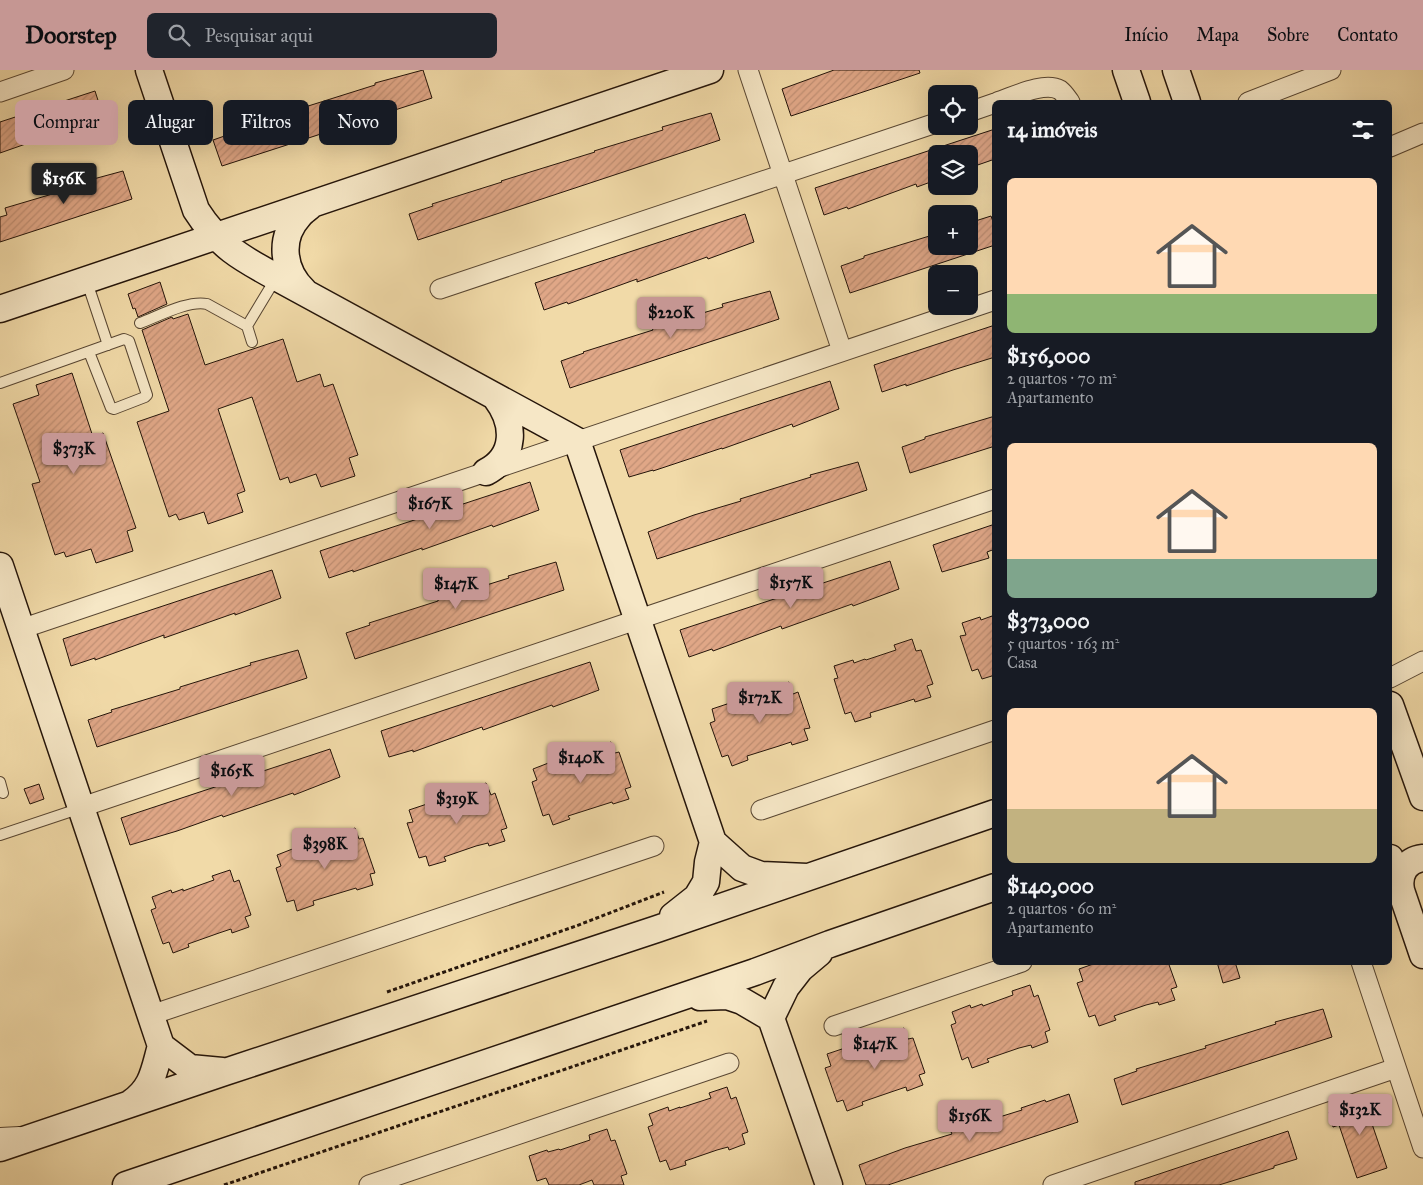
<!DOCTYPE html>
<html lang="pt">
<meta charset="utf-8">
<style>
:root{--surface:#171b24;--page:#20242c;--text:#f1f3f6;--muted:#9ea1a6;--accent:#c59692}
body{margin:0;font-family:"IM FELL Great Primer",serif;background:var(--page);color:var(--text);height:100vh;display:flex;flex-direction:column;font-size:19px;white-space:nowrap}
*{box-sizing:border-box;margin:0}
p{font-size:16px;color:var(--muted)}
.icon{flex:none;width:28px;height:28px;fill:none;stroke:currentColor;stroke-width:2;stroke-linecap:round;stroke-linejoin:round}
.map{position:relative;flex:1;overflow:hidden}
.drawer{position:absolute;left:992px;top:30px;width:400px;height:865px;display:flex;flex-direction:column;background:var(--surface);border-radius:8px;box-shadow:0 5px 20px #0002}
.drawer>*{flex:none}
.banner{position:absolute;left:15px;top:30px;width:475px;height:45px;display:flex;gap:10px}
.buttons{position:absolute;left:928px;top:15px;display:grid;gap:10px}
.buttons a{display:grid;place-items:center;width:50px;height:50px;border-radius:8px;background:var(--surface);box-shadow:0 5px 20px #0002;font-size:25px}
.price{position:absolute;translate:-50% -42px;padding:0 11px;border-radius:5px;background:var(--accent);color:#111;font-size:16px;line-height:32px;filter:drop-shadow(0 1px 2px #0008)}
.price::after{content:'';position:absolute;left:50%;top:30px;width:15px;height:11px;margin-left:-8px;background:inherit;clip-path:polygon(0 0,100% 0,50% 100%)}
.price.current{background:#222;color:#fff}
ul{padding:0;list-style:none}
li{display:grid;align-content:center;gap:10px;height:265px;padding:0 15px}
li span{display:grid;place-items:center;height:155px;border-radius:8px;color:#555}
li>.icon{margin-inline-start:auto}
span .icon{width:90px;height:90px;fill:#fffc;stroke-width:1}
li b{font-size:21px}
h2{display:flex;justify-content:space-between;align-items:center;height:60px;padding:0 15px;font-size:21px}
.chip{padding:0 18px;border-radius:8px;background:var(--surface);box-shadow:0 5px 20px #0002;font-size:18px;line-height:45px}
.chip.current{background:var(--accent);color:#111}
header{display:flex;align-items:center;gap:30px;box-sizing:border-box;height:70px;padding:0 25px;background:var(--accent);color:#111}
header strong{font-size:24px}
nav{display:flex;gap:28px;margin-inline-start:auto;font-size:18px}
.search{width:350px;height:45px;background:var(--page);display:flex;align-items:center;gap:12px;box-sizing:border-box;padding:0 18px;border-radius:8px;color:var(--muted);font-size:19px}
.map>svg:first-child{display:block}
</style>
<header>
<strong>Doorstep</strong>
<div class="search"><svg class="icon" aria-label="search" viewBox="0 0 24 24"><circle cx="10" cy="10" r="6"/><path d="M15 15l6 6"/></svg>Pesquisar aqui</div>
<nav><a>Início</a><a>Mapa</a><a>Sobre</a><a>Contato</a></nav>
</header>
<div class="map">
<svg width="1423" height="1115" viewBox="0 0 1423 1115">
<defs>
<pattern id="building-hatch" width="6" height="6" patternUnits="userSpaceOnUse" patternTransform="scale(1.25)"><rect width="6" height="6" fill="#e0a787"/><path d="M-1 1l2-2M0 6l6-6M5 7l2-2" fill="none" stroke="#c08f73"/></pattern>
</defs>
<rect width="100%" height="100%" fill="#f1daa8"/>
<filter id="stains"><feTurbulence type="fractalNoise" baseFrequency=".004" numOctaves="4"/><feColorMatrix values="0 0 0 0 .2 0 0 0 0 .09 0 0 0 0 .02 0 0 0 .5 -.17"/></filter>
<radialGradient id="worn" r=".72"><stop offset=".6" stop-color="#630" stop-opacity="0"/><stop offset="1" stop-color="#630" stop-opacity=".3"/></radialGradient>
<!-- building -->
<path fill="url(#building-hatch)" stroke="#25150a" d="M423 0 432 28 222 96 213 70 236 62V60L306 39 305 37 375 15V13Z
M834 0H919L920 3 791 46 782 19Z
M95 21 104 49 82 56V58L58 66 57 63 0 83V52Z
M711 43 720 70 418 170 409 144 433 136 432 134 502 112 501 111 595 82 594 81 663 60 662 57Z
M995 59V89L969 98V84H936V110L917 117 916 114 848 139 847 137 824 145 815 118Z
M123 101 132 129 0 172V147L7 145 5 138 76 117 75 114Z
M745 144 754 172 708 189 707 187 637 212V209L568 234 567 232 544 240 535 213Z
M991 146 995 157V175L850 223 841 196 864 188V186L936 164V176H969V153Z
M160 212 167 234 138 247 135 238 133 239 128 224Z
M770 221 779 249 570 318 561 291 584 283 583 282 653 260 652 258 723 237 722 234Z
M188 244 205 295 283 269 297 312 320 304 324 317 333 314 358 385 349 388 355 406 321 417 316 404 290 413 288 407 280 410 252 327 218 339 245 421 237 424 243 442 208 454 204 442 179 450 176 444 169 447 137 352 169 341 142 260 172 247 173 249Z
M995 255V287L953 300 906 316V314L882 322 874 295Z
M72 303 93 367 103 363 136 458 127 461 133 481 96 493 91 479 66 487 64 482 55 485 32 414 40 412 13 334 39 325 36 315Z
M830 311 839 339 793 357 792 354 722 379V378L653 401V400L629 407 620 380Z
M995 346V376L910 403 902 377 925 369V367Z
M858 392 867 420 657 489 648 462 694 445 741 431 740 429 811 407 810 405Z
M530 412 539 440 493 457 492 455 422 480V478L353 502V500L329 508 320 481Z
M995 454V479L987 482 989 488 942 502 933 475Z
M890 491 899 519 853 536 852 534 782 559 781 556 713 581 712 579 689 587 680 560Z
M556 492 564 520 355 589 346 563 370 555 369 553 438 531V530L509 508 508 506Z
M272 500 281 528 235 545V543L164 568V565L95 590V588L71 596 63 569Z
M992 546 995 554V605L982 609 978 599 972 601 960 566 966 565 962 553 980 547 981 550Z
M912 569 916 581 921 580 933 614 927 616 931 627 915 632 914 629 902 633 870 643 871 647 855 652 851 642 845 644 834 609 838 608 834 596 853 590 854 593 865 589 866 590 896 580 894 575Z
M298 580 307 608 97 677 88 650 112 642 111 640 180 619V617L251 595 250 593Z
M590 592 599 620 553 637 552 635 483 660 482 657 413 682V680L389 687 381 661Z
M789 612 793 624 798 622 810 658 804 659 808 670 792 675 791 672 779 676 747 686 748 690 732 696 728 685 722 687 710 653 715 651 712 639 730 633 731 636 742 632 743 633 773 623 771 619Z
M611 672 615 683 619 682 631 717 625 719 629 729 613 734 612 732 568 746 570 749 553 755 549 744 543 746 532 712 537 710 533 699 551 692 552 695 563 691 564 693 594 682 593 678Z
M330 679 340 707 294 725 293 723 223 747 222 745 177 761 130 775 121 748Z
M486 713 491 725 495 723 507 758 501 760 505 771 489 776 488 773 476 776 444 787 446 791 429 796 426 786 419 788 407 753 413 752 409 740 427 734 428 736 439 733 440 734 470 724 469 719Z
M39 714 44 729 30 734 24 719Z
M355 758 359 769 363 768 375 803 370 804 373 815 357 820 356 818 313 831 314 835 297 841 294 830 287 832 276 798 281 796 277 785 295 778 296 781 307 777 308 779 338 768 337 764Z
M230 800 234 812 239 810 251 845 245 847 249 857 232 863 231 859 219 863 188 874 189 877 173 883 169 872 163 874 151 840 156 838 152 827 171 820 172 823 183 819V821L214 810 212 806Z
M1099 892H1168L1177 917 1171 919 1175 930 1159 935 1158 932 1146 935 1114 946 1116 950 1099 956 1095 945 1089 947 1077 913 1083 911 1079 899Z
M1217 892H1235L1240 908 1223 913Z
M1030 915 1034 927 1038 925 1050 960 1045 962 1048 972 1032 978 1031 975 1019 978 987 989 989 992 972 998 968 987 962 990 951 955 956 953 952 942 970 935 971 938 982 934 983 936 1013 925 1012 921Z
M1323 939 1332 967 1122 1035 1114 1009 1137 1001 1136 999 1206 978 1205 976 1276 954 1275 952Z
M904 958 908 969 913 968 925 1003 919 1005 923 1015 907 1021 906 1017 894 1021 862 1032 863 1035 847 1041 843 1030 837 1032 825 998 831 996 827 984 845 978 846 981 857 977 858 979 888 968 887 964Z
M727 1017 731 1029 736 1027 748 1062 742 1064 745 1074 729 1080 728 1077 717 1080 685 1091 686 1095 670 1100 666 1090 660 1092 648 1057 653 1055 649 1044 668 1037 669 1041 680 1037V1038L711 1028 709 1023Z
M1069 1024 1078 1052 888 1115H866L859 1095 905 1078 952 1064 951 1062 1022 1040 1021 1038 1045 1030 1046 1032Z
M1372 1027 1377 1042 1369 1045 1387 1098 1357 1108 1339 1055 1333 1057 1329 1042Z
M607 1059 611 1071 615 1070 627 1104 621 1106 624 1115H594L592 1110 579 1115H549L546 1108 537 1111 529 1086 547 1080 548 1082 559 1079 560 1080 590 1070 589 1065Z
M1288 1061 1297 1089 1274 1096V1098L1219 1115H1135V1112Z"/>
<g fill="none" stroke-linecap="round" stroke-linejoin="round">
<defs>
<path id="lane" d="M87 212 108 275
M140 253C159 246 188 230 207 234L247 256 252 272
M247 256 276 208
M0 313 124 269 129 271 147 325 145 327 114 339 111 338 89 282
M0 712 3 723
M0 765 81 738
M0 1063 19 1062"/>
<path id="street" d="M748 0 842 281
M0 22 64 0
M997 32C1013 27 1044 11 1060 20 1064 23 1067 28 1070 32
M1248 32 1331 0
M969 42 995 33
M1390 77 1423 63
M440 219 936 53
M21 559 995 230
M1390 608 1423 591
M82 737 995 429
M761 740 995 660
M1361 892 1423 1078
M151 945 654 776
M834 956 1022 892
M369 1115 729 993
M1053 1115 1396 998"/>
<path id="secondary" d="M149 0 196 140C219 176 241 188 276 207L577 371 713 772 742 798 761 805 807 807
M1126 0 1137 32
M1176 0 1187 32
M304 221C283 201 278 169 299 146 302 142 307 139 311 135
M0 239 710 0
M486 402C517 386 515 353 496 328
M0 496 161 976 190 998 222 1001
M1390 635 1423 727
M1390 788 1423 885
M1401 820C1398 804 1406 790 1423 788
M673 846 697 827 706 812 708 792 713 772
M700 927 727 926 742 931 771 948 829 1115
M771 948 786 917 800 899 819 883
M131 1033C153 1018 154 1000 161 976
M0 1078 225 1002 657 859 995 743
M126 1115 755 902 830 874 995 817"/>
</defs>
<!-- lane casing -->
<use href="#lane" stroke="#584632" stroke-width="12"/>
<!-- street casing -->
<use href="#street" stroke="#584632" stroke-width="21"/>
<!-- secondary casing -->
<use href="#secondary" stroke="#25150a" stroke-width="29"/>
<!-- path -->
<path stroke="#25150a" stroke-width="3" stroke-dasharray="4 2.5" stroke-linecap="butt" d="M387 922 576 856 664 822
M224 1115 707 951"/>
<!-- lane -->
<use href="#lane" stroke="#f6e7c6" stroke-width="10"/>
<!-- street -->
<use href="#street" stroke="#f6e7c6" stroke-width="19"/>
<!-- secondary -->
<use href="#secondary" stroke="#f6e7c6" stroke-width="26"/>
</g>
<rect width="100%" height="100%" filter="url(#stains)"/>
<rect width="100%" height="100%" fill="url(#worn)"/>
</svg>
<div class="buttons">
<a><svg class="icon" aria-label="locate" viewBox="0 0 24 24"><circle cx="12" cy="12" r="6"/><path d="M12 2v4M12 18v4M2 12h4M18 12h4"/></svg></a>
<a><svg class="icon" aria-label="layers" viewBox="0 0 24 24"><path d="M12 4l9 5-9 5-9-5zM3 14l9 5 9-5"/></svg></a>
<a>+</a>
<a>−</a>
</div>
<b class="price current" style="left:64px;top:135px">$156K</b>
<b class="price" style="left:671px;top:269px">$220K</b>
<b class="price" style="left:74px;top:405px">$373K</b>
<b class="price" style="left:430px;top:460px">$167K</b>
<b class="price" style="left:791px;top:539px">$157K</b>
<b class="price" style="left:456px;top:540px">$147K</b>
<b class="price" style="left:760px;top:654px">$172K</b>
<b class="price" style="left:581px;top:714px">$140K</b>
<b class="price" style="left:232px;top:727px">$165K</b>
<b class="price" style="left:457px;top:755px">$319K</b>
<b class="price" style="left:325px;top:800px">$398K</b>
<b class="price" style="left:875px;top:1000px">$147K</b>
<b class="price" style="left:1360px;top:1066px">$132K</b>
<b class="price" style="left:970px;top:1072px">$156K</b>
<div class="banner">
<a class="chip current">Comprar</a>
<a class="chip">Alugar</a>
<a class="chip">Filtros</a>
<a class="chip">Novo</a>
</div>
<section class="drawer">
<h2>14 imóveis<svg class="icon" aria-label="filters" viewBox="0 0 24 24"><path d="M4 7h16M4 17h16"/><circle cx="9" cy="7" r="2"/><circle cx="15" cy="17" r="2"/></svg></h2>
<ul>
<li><span style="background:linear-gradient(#ffd9b3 75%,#8fb573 0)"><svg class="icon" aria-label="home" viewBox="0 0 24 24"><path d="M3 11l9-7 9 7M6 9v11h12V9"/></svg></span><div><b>$156,000</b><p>2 quartos · 70 m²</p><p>Apartamento</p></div></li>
<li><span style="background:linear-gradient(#ffd9b3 75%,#7fa58c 0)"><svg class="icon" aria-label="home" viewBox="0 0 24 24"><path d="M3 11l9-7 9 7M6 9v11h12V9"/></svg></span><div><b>$373,000</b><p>5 quartos · 163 m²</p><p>Casa</p></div></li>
<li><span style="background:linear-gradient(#ffd9b3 65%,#c2b280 0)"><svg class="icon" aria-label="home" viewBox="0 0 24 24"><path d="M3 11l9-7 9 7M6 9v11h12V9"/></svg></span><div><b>$140,000</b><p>2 quartos · 60 m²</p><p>Apartamento</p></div></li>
</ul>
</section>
</div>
